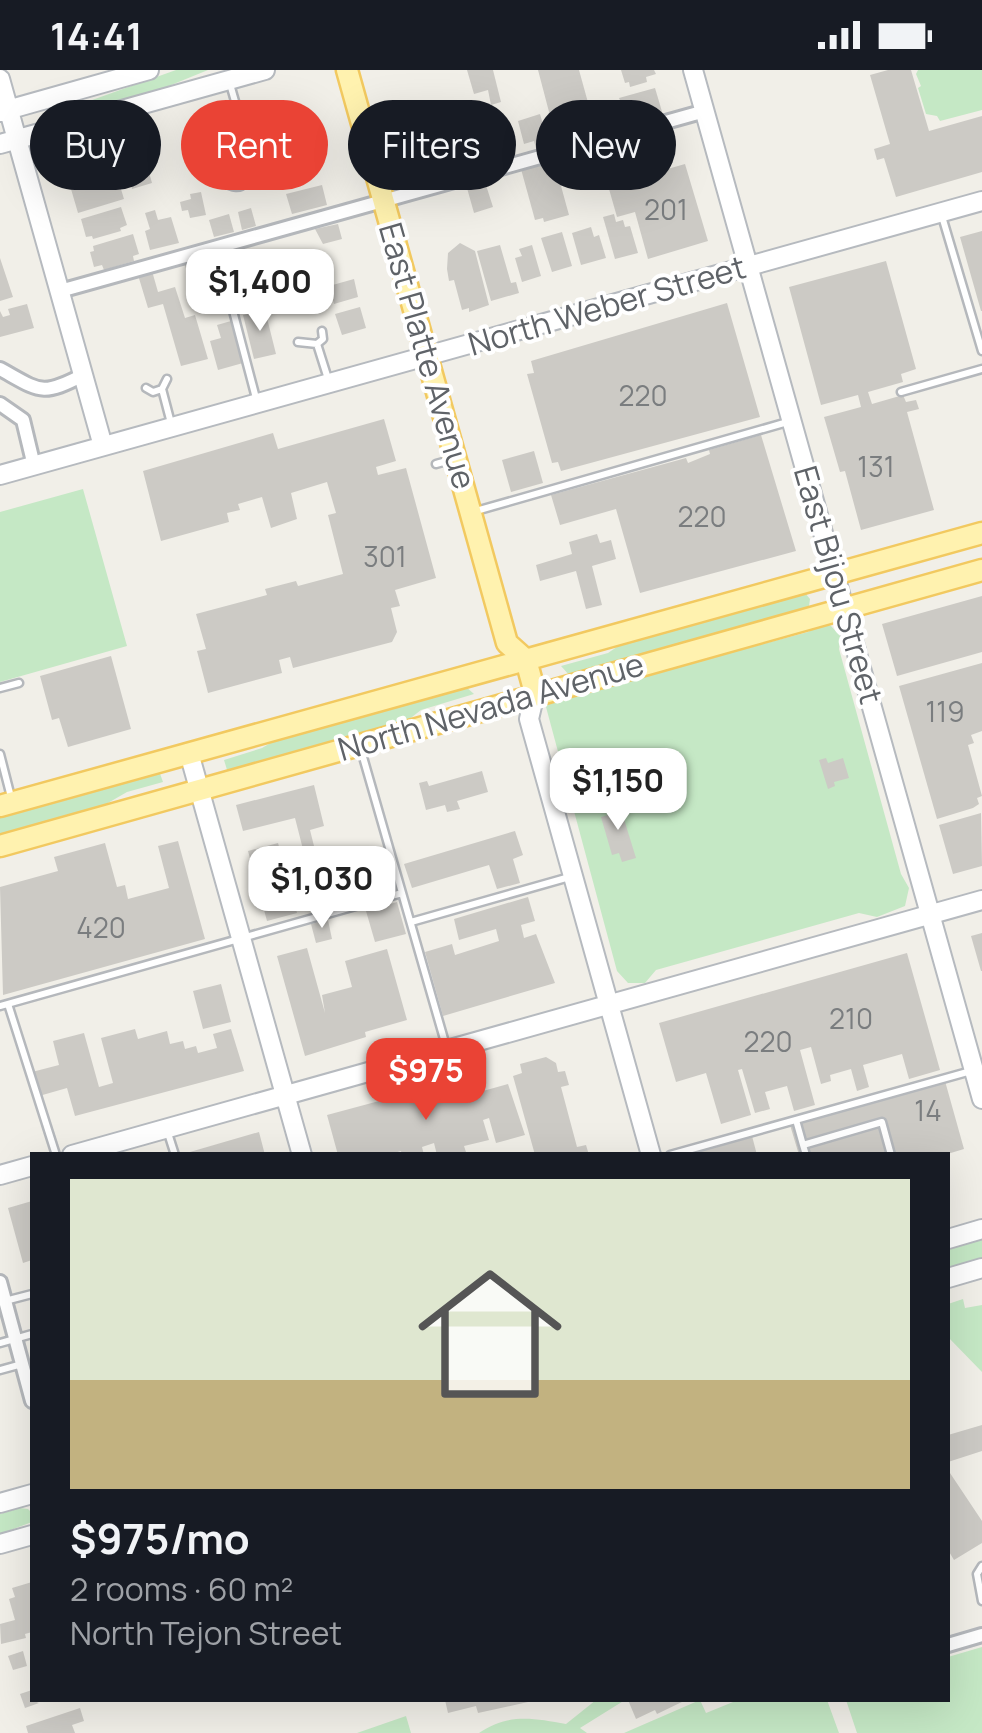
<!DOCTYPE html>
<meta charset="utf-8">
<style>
:root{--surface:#171b24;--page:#20242c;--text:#f1f3f6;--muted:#9ea1a6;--accent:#ea4335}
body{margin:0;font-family:Manrope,sans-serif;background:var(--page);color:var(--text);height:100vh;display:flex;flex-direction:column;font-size:38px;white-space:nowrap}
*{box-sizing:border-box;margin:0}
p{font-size:32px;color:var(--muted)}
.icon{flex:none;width:55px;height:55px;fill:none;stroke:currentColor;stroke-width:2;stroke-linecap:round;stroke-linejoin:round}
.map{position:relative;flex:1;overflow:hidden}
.drawer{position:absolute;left:30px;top:1082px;width:920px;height:550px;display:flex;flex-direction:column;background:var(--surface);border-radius:0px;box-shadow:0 10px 40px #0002}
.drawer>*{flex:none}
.top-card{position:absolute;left:30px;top:30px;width:922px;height:90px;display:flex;gap:20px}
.price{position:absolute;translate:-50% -85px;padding:0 22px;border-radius:20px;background:#fff;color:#222;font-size:32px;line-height:65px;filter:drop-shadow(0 2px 5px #0008)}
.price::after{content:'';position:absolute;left:50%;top:60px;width:30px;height:22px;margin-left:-15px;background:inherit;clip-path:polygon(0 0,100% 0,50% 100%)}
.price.selected{background:var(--accent);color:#fff}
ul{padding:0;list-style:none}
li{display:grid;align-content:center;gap:20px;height:530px;padding:0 40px}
li span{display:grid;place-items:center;height:310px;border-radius:0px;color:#555}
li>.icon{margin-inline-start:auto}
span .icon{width:180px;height:180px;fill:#fffc;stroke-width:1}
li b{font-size:42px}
.pill{padding:0 35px;border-radius:45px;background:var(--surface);box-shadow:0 10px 40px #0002;font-size:35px;line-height:90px}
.pill.selected{background:var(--accent);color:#fff}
.status{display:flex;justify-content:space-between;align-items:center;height:70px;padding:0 50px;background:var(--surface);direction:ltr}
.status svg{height:28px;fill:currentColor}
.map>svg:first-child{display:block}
</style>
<div class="status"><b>14:41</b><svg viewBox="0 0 49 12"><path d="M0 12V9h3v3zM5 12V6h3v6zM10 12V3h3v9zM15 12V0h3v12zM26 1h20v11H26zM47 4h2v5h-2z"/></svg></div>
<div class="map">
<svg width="982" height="1663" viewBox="0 0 982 1663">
<rect width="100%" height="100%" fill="#f1efe8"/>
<!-- green -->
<path fill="#c5e8c5" d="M176 0H208L154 22 55 50 53 44Z
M918 0H982V40L940 51 937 46 926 44 918 18 921 16 916 4Z
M83 419 127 576 0 612V442Z
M797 522 805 523 810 529 809 536 804 540 570 606 561 596 608 583 627 570Z
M823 553 831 556 841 567 839 579 901 804 909 818 905 836 877 847 859 843 656 900 645 913H628L617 901 546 637 551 631 808 562Z
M465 616 474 624 421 640 403 654 228 703 224 690 262 678 288 663Z
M158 698 163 712 127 722 101 737 0 766V743Z
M982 1169V1190L948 1200V1178Z
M963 1229 965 1238 982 1235V1302L948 1267V1234Z
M20 1438 28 1439 32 1443V1452L0 1464V1444Z
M982 1577V1663H857L846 1630H948V1587Z
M596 1630H625L580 1658 587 1663H479C508 1643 533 1648 566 1654Z
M700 1630 706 1643 738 1630H827L839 1663H624Z
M406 1646 411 1663H357Z"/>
<!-- building -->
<path fill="#cccac5" d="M467 0H493L501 32 491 35 488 20 474 24Z
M538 0H579L597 65 558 76Z
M621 0H654L656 4 646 7 647 12 630 17 629 12 625 13Z
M888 0H911L929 61 982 46V102L896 127 884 88 877 90 874 79 890 74 870 5Z
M655 18 663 45 631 54 619 28Z
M277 34 298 39 294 54 273 49Z
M232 39 245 84 227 89 211 45Z
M540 44 550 79 537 82 534 71 524 74 518 51Z
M140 70 152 113 132 119 120 76Z
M617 71 627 104 611 109 601 76Z
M445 77 452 101 446 103 448 108 430 113 422 99 419 100 415 85Z
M598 78 604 101 581 107 575 85Z
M303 81 309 107 272 117 265 91Z
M569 85 576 112 561 116 569 145 544 152 543 148 535 150 521 99Z
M646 91 650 104 685 94 708 171 648 189 635 142 617 147 607 112 637 106 634 94Z
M117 106 124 129 78 143 71 119Z
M485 112 493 137 474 143 467 118Z
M322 115 327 135 292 144 286 124Z
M201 122 206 145 190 148 188 140 182 141 180 132 191 129 190 124Z
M121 137 127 155 120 158 121 161 93 169 92 166 86 167 81 149Z
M251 138 256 156 242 160 238 142Z
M155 140 158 150 171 147 179 173 150 180 145 161 150 159 145 143Z
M229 144 234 162 214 167 209 150Z
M614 144 616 152 623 150 625 157 630 156 638 183 615 189 603 147Z
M338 154 342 169 323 174 315 159Z
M591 157 594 167 599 165 606 188 581 195 572 163Z
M982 161V241H981L960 167Z
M562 162 572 196 552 202 541 168Z
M133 164 139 184 133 186 134 191 104 200 102 195 94 197 90 182 94 181 93 176Z
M460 173 475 181 489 235 469 242V238L462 240 454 210 449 211 447 199 448 183Z
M500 175 511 213 516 212 519 223 491 231 477 181Z
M532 175 541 206 522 212 515 188 522 186 519 179Z
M200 184 209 216 193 220 183 189Z
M0 188 13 227 0 231Z
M886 191 916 299 901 304 903 312 868 322 872 334 903 325 906 332 916 330 919 339 907 342 934 440 861 460 845 401 840 402 824 347 861 337 858 325 821 335 789 217Z
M152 201 158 222 175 217 185 248 195 245 208 289 181 296 163 234 148 238 138 205Z
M354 209 358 227 334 234 329 216Z
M727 233 760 347 561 401 558 392 552 393 527 304 534 303 531 291Z
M27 234 34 258 0 267V241L3 247 10 245 8 239Z
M360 237 366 258 342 265 335 244Z
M265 240 276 284 254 289 243 245Z
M231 251 243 293 218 300 210 271 221 268 217 255Z
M384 349 396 391 376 397 378 405 406 398 436 508 395 520 400 536 391 538 397 562 392 572 293 598 290 587 279 590 282 603 208 623 197 581 206 579 196 544 267 525 265 519 296 511 298 516 343 504 328 445 336 443 327 412 291 423 297 449 271 458 262 427 238 434 240 440 227 443 229 452 161 471 143 401 273 363 278 379Z
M761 365 796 481 640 523 616 439 560 455 551 425 686 388 688 393 710 384 709 380Z
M534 381 543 413 511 422 502 390Z
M597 464 600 473 611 470 616 489 592 496 602 535 586 539 576 501 540 511 536 495 572 484 569 472Z
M982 526V582L897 606 882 554Z
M111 586 131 659 68 677 59 648 52 650 40 606Z
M982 593V661L971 665 974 673 968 675 982 726 977 728 979 734 973 738 937 749 899 616Z
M826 688 828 693 843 688 849 708 834 712 835 716 828 719 819 690Z
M482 701 488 722 457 731 460 739 447 742 445 735 426 740 419 713 427 711 429 716Z
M314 715 324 756 310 760 318 792 307 795 295 748 243 761 236 735Z
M619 733 636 788 622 792 619 783 612 785 601 747 608 745 606 737Z
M981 743 982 796 953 804 939 755Z
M515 761 523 785 513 789 520 813 497 819 489 795 412 818 404 794Z
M178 771 205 869 3 925 0 817 58 801 54 787 105 773 117 817 125 815 128 829 169 818 158 776Z
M278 773 297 843 267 851 248 781Z
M320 805 329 834 308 840 299 811Z
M528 827 535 851 521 855 524 868 536 864 555 913 443 946 425 882 452 874 455 885 499 871 496 859 459 870 454 849Z
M397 832 406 864 375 872 366 841Z
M328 850 332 869 316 873 311 854Z
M982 863V901H981L971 866Z
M307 878 325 943 322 925 352 917 345 891 387 879 407 950 365 962 366 967 305 986 277 886Z
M907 883 940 1000 909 1009 902 984 863 995 869 1017 857 1021 851 999 830 1005 831 1011 821 1014 811 977 800 980 815 1035 794 1041 787 1016 765 1022 770 1039 755 1043 742 999 738 1000 751 1045 721 1054 706 1003 676 1012 659 953Z
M221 914 231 952 203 959 193 921Z
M135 959 138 969 167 961 170 974 183 971 185 979 196 976 198 983 217 978 213 964 231 959 244 1001 75 1046 67 1018 39 1026 32 1002 59 995 53 971 84 963 99 1017 113 1013 101 968Z
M546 987 556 993 558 1002 565 1001 569 1015 561 1017 577 1077 586 1075 589 1085H535L513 1006 522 1003 520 994Z
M945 1011 964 1079 944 1085H799L790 1055Z
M446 1013 451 1030 508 1014 525 1065 496 1073 489 1048 483 1050 489 1070 464 1076 467 1085H437L434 1073 422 1077 424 1085H402L401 1081 387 1085H338L327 1045Z
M259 1062 265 1085H183V1084Z
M752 1066 757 1085H691V1084Z
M32 1131V1190L23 1193 8 1138Z
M982 1355V1381L948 1392V1365Z
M948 1400 982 1451V1473L954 1490 948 1480Z
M32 1512V1562L25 1564 26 1568 1 1574 0 1554 15 1550 9 1529 15 1527 12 1518Z
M23 1581 27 1596 13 1600 8 1586Z
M32 1620V1630L39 1633 25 1638 20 1624Z
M445 1630H528V1632L478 1643 476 1636 448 1643Z
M628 1630H686L657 1644 655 1640 636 1649Z
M80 1638 84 1651 72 1655 75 1663H28L26 1656Z"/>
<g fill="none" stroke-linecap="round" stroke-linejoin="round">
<defs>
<path id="lane" d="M206 100C226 115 248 133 252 90L230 14
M941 143 982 281
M217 180 257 332
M202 230 257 215
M298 272 317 274 323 269 322 261
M317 274 329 312
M146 318 153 322 162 319 167 309
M162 319 172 357
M901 322 982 299
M436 394 454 389
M476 441 791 351
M0 618 19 613
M361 680 446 976
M0 684 12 731
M411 852 573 806
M8 934 56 1085
M0 936 402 823
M796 1050 803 1075
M167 1060 175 1085
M670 1085 971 1001
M806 1085 803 1075 882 1052 891 1085
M5 1231 32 1224
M0 1273 32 1264
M0 1300 22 1294
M982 1496 977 1504 982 1531"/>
<path id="street" d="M60 221 705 41
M0 299C40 321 41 327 83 305
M0 334 23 350 34 396
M0 1212 32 1331
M948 1575 982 1565"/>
<path id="secondary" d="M693 0 982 1029
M0 9 103 376
M0 42 149 0
M0 74 265 0
M0 405 982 131
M535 623 529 649 651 1085
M189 683 302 1085
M72 1085 982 830
M0 1105 32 1096
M948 1169 982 1159
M948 1208 982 1198
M0 1433 32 1424
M0 1474 32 1465"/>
<path id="primary" d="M347 0 507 573 526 590 535 623
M0 736 982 463
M0 776 982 500"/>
</defs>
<!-- lane casing -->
<use href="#lane" stroke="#b5b8bc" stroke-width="11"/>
<!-- street casing -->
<use href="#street" stroke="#b5b8bc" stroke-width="18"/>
<!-- secondary casing -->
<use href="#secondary" stroke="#b6babf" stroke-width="22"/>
<!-- primary casing -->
<use href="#primary" stroke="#f2c960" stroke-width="25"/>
<!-- lane -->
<use href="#lane" stroke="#fff" stroke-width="6"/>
<!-- street -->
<use href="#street" stroke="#fff" stroke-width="12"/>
<!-- secondary -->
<use href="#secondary" stroke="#fff" stroke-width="18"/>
<!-- primary -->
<use href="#primary" stroke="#fff2af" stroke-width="20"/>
</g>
<g text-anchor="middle" stroke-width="8" stroke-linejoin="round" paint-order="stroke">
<!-- number labels -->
<g font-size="28" fill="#7a7d7f">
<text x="666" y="150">201</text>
<text x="643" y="336">220</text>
<text x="876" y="407">131</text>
<text x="702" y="457">220</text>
<text x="385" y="497">301</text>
<text x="945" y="652">119</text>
<text x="101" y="868">420</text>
<text x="851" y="959">210</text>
<text x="768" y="982">220</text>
<text x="928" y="1051">14</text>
</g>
<!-- street labels -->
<g font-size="32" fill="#5f6368" stroke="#fff">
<text transform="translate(607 236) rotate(-16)" y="11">North Weber Street</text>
<text transform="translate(427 286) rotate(74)" y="11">East Platte Avenue</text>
<text transform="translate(838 515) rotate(74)" y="11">East Bijou Street</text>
<text transform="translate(491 637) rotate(-16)" y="11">North Nevada Avenue</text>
</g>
</g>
</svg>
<b class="price" style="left:260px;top:264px">$1,400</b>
<b class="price" style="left:618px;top:763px">$1,150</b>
<b class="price" style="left:322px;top:861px">$1,030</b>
<b class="price selected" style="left:426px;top:1053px">$975</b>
<div class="top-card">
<a class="pill">Buy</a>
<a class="pill selected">Rent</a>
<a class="pill">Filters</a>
<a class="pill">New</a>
</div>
<section class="drawer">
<ul>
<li><span style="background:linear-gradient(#dfe7d0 65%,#c2b280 0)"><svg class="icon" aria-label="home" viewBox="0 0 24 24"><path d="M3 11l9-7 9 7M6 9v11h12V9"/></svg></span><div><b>$975/mo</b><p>2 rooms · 60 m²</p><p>North Tejon Street</p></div></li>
</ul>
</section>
</div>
